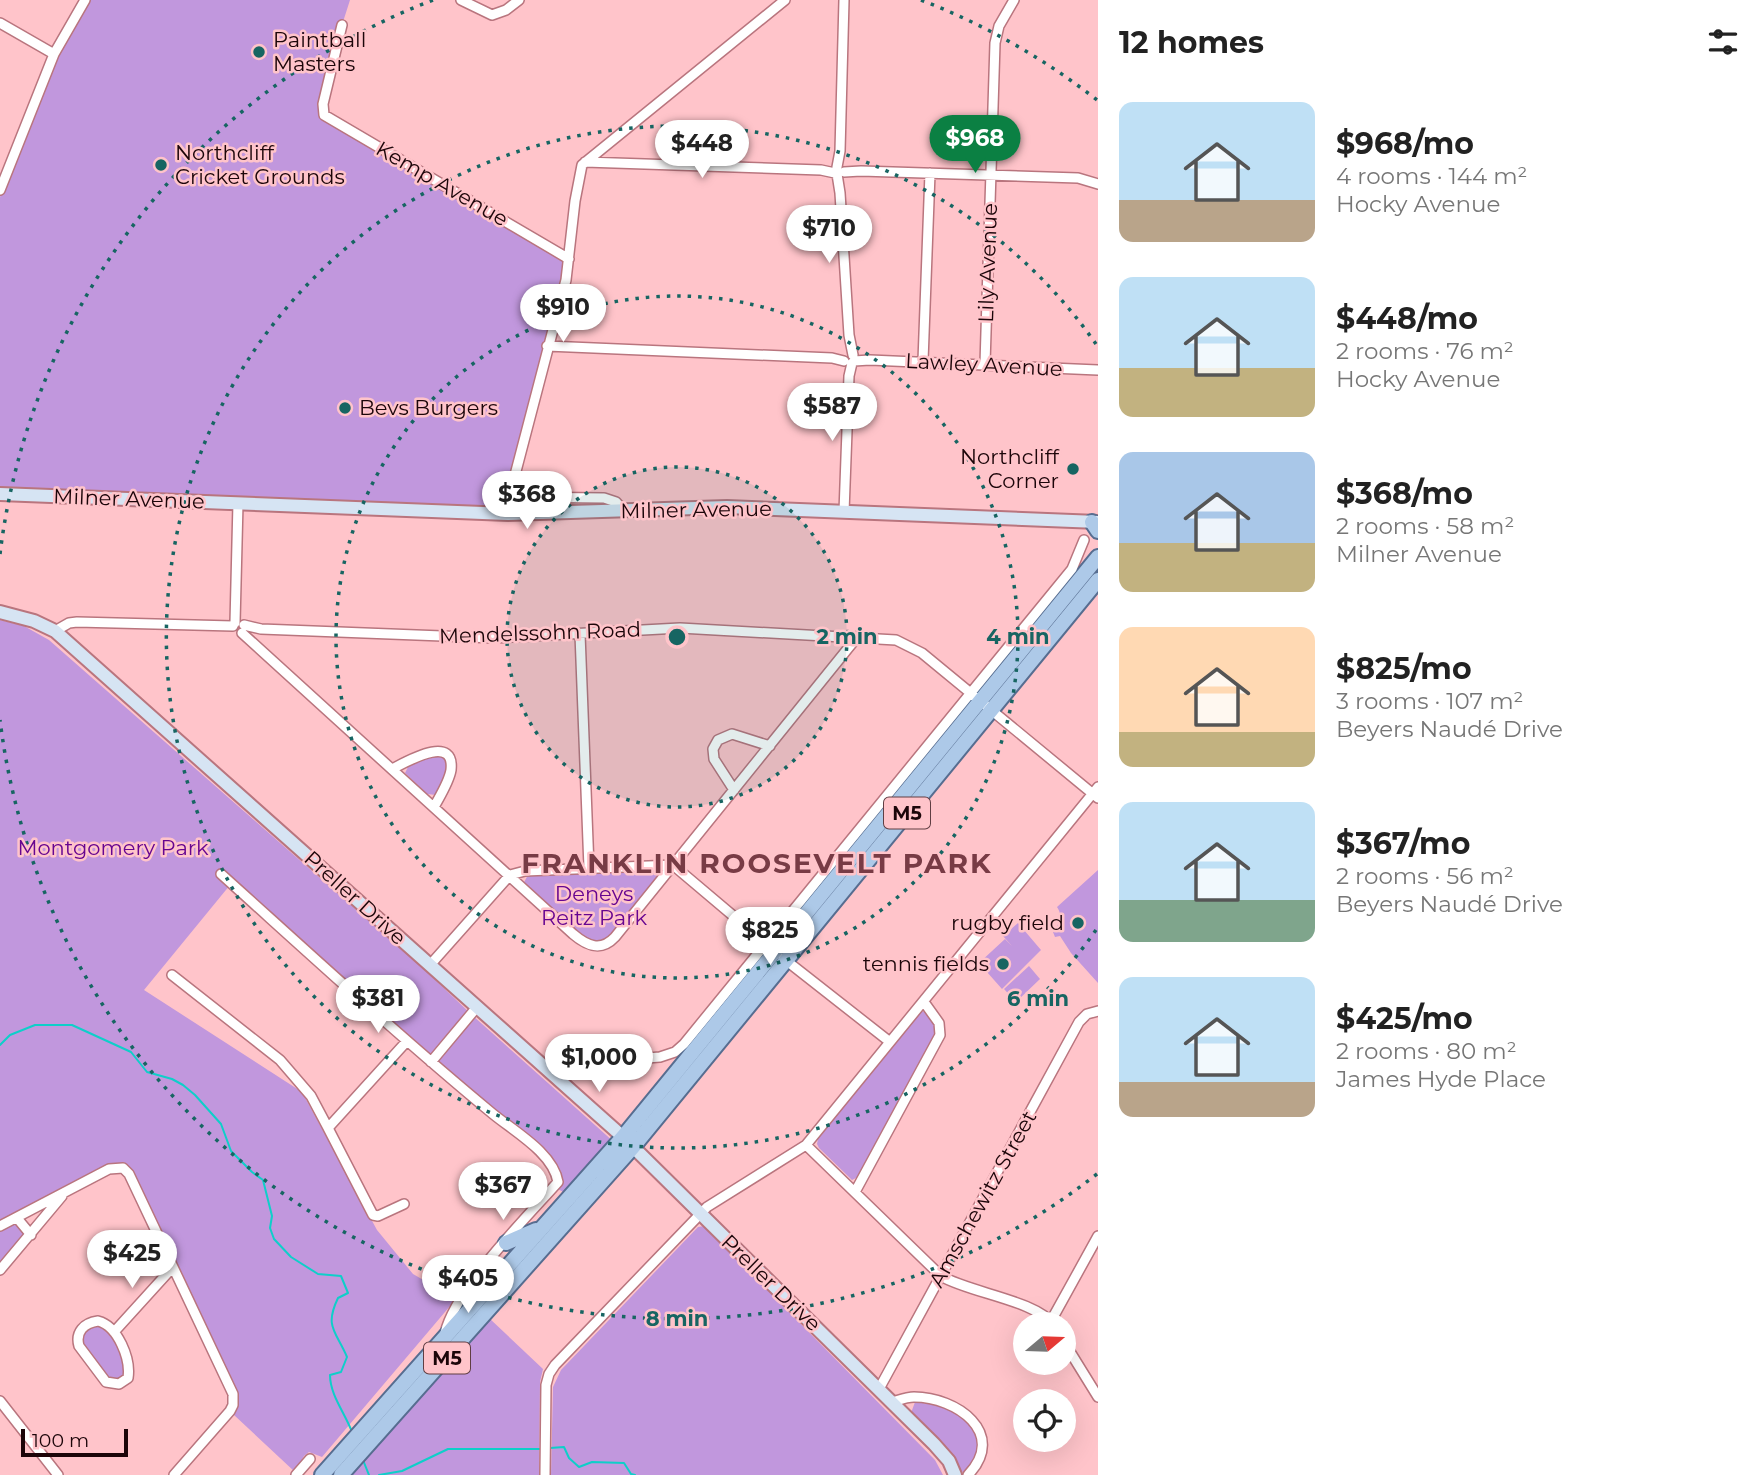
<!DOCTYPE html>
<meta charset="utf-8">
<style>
:root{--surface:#fff;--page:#f6f6f6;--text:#222;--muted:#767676;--accent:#0b8043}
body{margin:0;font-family:Montserrat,sans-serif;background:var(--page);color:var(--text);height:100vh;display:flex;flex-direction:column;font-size:26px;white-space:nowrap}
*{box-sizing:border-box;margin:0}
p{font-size:23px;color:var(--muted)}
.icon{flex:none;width:38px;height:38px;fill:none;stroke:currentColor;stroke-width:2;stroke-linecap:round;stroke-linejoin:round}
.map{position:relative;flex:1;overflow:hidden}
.drawer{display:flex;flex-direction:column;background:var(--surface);width:665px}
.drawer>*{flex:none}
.needle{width:46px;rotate:71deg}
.buttons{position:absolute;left:1013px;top:1312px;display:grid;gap:14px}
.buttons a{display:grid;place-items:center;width:63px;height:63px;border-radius:50%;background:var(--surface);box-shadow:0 7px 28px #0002;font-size:35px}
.scale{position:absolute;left:21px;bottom:18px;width:107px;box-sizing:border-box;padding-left:7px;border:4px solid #1c0509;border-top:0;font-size:19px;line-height:24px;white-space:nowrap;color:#1c0509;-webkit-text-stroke:5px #ffc4ca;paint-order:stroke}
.price{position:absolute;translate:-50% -60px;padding:0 16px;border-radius:24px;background:#fff;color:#222;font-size:23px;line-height:46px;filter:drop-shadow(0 2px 4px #0008)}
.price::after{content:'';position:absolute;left:50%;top:42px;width:21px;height:16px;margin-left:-10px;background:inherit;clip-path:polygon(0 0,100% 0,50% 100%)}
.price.selected{background:var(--accent);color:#fff}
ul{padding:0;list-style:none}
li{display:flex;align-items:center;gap:21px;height:175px;padding:0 21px}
li span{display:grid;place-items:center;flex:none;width:196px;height:140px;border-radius:14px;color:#555}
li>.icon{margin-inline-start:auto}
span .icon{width:84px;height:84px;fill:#fffc;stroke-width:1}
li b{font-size:30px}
h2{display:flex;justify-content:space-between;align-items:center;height:84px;padding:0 21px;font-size:30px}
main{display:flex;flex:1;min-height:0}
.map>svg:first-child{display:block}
</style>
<main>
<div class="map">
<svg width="1098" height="1475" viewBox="0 0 1098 1475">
<rect width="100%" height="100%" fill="#ffc4ca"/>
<!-- green -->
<path fill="#c197dd" d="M85 0H350L342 25 324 115 569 259 508 514 0 494V197L54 54Z
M0 620 24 626 49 640 427 972 472 1015 615 1143 565 1193 556 1188 545 1163 432 1059 230 885 144 990 302 1092 377 1230 413 1274 456 1299 322 1457 309 1452 304 1456 295 1472 234 1415 233 1389 133 1177 111 1167 0 1222Z
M428 755 441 756 447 762 448 773 436 795 427 794 405 773 408 767Z
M657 870 661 875 615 937 593 946 523 884 528 875H533Z
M1098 870V983L1071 953 1060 936 1055 937 1053 932C1059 925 1063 915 1057 907Z
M1018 923 1041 950 1002 989 979 963 1005 939 1012 946 1003 936Z
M1029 966 1040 979 1016 1002 1004 989Z
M926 1011 938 1032 858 1177 852 1180 819 1148 817 1144 818 1139 920 1012Z
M15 1223 22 1228 24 1234 0 1263V1231Z
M704 1226 935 1460 943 1475H551L553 1387 561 1370 698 1227Z
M489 1318 543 1369 540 1382 539 1475H351Z
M95 1325C108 1328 125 1353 126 1368 127 1370 125 1376 123 1378 111 1390 87 1350 81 1341 83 1331 86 1327 95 1325Z
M915 1402 944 1406 967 1416 982 1445 971 1470 964 1473 960 1470 911 1413Z"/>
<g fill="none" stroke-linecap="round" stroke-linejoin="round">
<!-- stream -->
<path stroke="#0ecfc9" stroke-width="2" d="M0 1045 10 1035 35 1025H72L131 1052 147 1072 172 1079 183 1085 195 1095 221 1124 231 1151 252 1172 263 1180 272 1216 270 1228 274 1239 291 1257 318 1274 341 1276 348 1293 338 1298C324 1327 336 1331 347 1357L341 1372 330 1375C330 1395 345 1413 352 1432
M550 1448 564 1447 569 1458 579 1467 592 1462 624 1463 631 1474 635 1475
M363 1460 369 1475
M379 1475 402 1471 448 1449H541"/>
<defs>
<path id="minor" d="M461 0 492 15 506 10 519 0
M0 23 54 54
M342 25 323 104 324 115 569 259
M585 162 821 170 835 173
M837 167 840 151 844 0
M844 172 861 171 1078 178 1098 184
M837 174 840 193 849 335 853 355
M0 190 54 54 85 0
M547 346 832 358 844 361
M854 361 870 360 1098 370
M923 361 930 173
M985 364 995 43 999 26 1014 0
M511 497 604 498 616 502 623 510
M844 512 849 376 852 363
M508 514 515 475 566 280 575 201 582 165 785 0
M235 623 238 503
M244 625 261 629 494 638 680 628 896 640 922 653 1098 798
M55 631 69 623 77 622 233 626
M242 633 573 934C587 946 601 952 615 937L858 636
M580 634 589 868
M392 769C406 762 455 733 451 770 449 782 440 796 434 807
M734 790 714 759 713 749 718 740 732 734 770 746
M221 874C311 955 400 1037 493 1114 515 1132 553 1153 558 1182 525 1219 456 1288 445 1333
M783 958 890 1042
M430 965 510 875 525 871 673 865 770 947
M172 975 280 1060 311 1096 328 1128
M431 1062 477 1007
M543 1066 660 1057 675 1052 684 1044 1072 569 1084 540
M806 1145 941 1276C970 1293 1035 1300 1054 1325
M855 1192 940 1035 939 1023 924 1002
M404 1204 378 1216 373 1215 328 1128 407 1041
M17 1218 31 1235
M0 1226 109 1169 123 1168 129 1174 233 1394V1405L230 1411 174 1475
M0 1270 62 1196
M98 1321C118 1326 131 1359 128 1378L119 1384 106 1382 79 1346C75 1332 84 1323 98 1321Z
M1051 1321 1098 1236
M114 1332 173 1267
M1064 1342 1098 1397
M879 1389 1079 1022 1087 1014 1098 1011
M0 1401 58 1475
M892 1402C899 1400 907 1397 914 1397 956 1397 1008 1433 968 1475
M296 1475 310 1459
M545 1475 546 1385 549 1374 555 1365 707 1207 806 1145 1098 787"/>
<path id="secondary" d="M0 494 508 514 727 507 1098 522
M0 612 34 621 55 631 623 1137 934 1444 949 1461 955 1475"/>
<path id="primary" d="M1092 522 1098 531
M506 1243 536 1230
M322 1475 623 1137 1098 557
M341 1475 633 1147 1098 580"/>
</defs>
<!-- minor casing -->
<use href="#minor" stroke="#b9757e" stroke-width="12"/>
<!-- secondary casing -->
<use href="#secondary" stroke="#b9757e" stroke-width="16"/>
<!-- primary casing -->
<use href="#primary" stroke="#576d90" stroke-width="18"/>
<!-- minor -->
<use href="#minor" stroke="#fff" stroke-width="9"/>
<!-- secondary -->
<use href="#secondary" stroke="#d6e4f3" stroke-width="12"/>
<!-- primary -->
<use href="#primary" stroke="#adc9e8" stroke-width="14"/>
</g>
<!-- distance rings -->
<circle cx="677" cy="637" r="170" fill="#176562" fill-opacity=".12"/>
<g fill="none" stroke="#176562" stroke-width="3.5" stroke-dasharray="3.5 7">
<circle cx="677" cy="637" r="170"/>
<circle cx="677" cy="637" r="341"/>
<path d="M1096 930A511 511 0 1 1 1096 344"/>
<path d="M1097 1174A682 682 0 0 1 0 720M0 554A682 682 0 0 1 433 0M921 0A682 682 0 0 1 1097 100"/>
</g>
<!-- markers -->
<g fill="#176562" stroke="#ffc4ca" stroke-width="2.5">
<circle cx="259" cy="52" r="7"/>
<circle cx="161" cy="165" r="7"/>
<circle cx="345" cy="408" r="7"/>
<circle cx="1073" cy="469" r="7"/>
<circle cx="1078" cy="923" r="7"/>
<circle cx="1003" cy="964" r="7"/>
</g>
<g text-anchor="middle" stroke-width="5" stroke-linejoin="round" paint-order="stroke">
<!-- shield labels -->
<g fill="#ffc4ca" stroke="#603e43" stroke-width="2">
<rect x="884" y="797.5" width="46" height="31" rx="5"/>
<rect x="424" y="1342.5" width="46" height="31" rx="5"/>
</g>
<g font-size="19" font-weight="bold" fill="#1c0509">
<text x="907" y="820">M5</text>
<text x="447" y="1365">M5</text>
</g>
<!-- poi labels -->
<g font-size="21" fill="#1c0509" stroke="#ffc4ca" text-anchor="start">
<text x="273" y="47">Paintball<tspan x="273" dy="24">Masters</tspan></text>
<text x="175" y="160">Northcliff<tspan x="175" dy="24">Cricket Grounds</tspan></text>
<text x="359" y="415">Bevs Burgers</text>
<text x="1059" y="464" text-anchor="end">Northcliff<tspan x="1059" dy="24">Corner</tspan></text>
<text x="1064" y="930" text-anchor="end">rugby field</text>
<text x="989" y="971" text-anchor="end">tennis fields</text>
</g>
<!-- street labels -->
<g font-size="21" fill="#1c0509" stroke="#ffc4ca">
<text transform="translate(442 184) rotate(30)" y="7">Kemp Avenue</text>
<text transform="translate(988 263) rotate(-88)" y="7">Lily Avenue</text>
<text transform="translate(984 365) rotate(3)" y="7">Lawley Avenue</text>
<text transform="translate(129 499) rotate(2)" y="7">Milner Avenue</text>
<text transform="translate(696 510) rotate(-1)" y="7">Milner Avenue</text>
<text transform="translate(540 633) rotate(-2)" y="7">Mendelssohn Road</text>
<text transform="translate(355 898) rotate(42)" y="7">Preller Drive</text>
<text transform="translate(983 1199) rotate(-61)" y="7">Amschewitz Street</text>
<text transform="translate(771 1283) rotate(44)" y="7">Preller Drive</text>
</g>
<!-- park labels -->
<g font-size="21" fill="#670590" stroke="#ffc4ca">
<text x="113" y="855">Montgomery Park</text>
<text x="594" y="901">Deneys<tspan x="594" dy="24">Reitz Park</tspan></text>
</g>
<!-- district labels -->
<g font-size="28" font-weight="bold" letter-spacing="2" fill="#783b45" stroke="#ffc4ca">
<text x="757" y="873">FRANKLIN ROOSEVELT PARK</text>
</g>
</g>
<circle cx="677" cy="637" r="10" fill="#176562" stroke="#ffc4ca" stroke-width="3.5"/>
<g font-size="21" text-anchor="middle" font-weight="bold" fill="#176562" stroke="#ffc4ca" stroke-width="5" stroke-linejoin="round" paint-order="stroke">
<text x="847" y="644">2 min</text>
<text x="1018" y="644">4 min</text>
<text x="1038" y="1006">6 min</text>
<text x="677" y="1326">8 min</text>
</g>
</svg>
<div class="buttons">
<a><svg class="needle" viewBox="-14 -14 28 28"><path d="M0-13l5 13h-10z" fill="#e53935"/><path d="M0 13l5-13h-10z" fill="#767676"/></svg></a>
<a><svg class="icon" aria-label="locate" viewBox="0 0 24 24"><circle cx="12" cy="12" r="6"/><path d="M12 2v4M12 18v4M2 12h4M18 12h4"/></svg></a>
</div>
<div class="scale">100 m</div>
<b class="price selected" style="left:975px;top:175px">$968</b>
<b class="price" style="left:702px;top:180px">$448</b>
<b class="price" style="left:829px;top:265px">$710</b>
<b class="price" style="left:563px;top:344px">$910</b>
<b class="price" style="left:832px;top:443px">$587</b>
<b class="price" style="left:527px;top:531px">$368</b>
<b class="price" style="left:770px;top:967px">$825</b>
<b class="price" style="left:378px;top:1035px">$381</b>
<b class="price" style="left:599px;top:1094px">$1,000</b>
<b class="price" style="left:503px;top:1222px">$367</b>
<b class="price" style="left:132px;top:1290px">$425</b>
<b class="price" style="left:468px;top:1315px">$405</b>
</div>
<section class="drawer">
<h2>12 homes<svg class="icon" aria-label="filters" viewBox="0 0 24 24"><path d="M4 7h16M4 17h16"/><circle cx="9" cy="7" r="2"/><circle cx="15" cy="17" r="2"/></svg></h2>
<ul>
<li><span style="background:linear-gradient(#bfe0f5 70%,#b9a48a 0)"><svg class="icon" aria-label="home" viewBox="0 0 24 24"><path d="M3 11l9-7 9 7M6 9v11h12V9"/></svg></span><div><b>$968/mo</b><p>4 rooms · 144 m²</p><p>Hocky Avenue</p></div></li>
<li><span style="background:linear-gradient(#bfe0f5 65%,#c2b280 0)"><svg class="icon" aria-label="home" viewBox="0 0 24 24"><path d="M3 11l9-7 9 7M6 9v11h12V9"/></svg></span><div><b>$448/mo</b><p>2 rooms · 76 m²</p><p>Hocky Avenue</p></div></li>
<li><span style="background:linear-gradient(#a9c7e8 65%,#c2b280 0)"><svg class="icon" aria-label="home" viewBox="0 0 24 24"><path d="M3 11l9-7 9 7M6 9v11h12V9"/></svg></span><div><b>$368/mo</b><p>2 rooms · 58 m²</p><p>Milner Avenue</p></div></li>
<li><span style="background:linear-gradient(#ffd9b3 75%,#c2b280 0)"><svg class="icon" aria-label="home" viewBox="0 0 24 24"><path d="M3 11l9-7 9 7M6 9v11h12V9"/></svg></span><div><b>$825/mo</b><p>3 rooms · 107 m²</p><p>Beyers Naudé Drive</p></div></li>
<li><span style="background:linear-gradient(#bfe0f5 70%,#7fa58c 0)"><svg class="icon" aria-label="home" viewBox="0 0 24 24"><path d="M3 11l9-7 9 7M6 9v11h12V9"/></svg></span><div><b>$367/mo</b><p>2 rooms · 56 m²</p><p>Beyers Naudé Drive</p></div></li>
<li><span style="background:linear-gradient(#bfe0f5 75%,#b9a48a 0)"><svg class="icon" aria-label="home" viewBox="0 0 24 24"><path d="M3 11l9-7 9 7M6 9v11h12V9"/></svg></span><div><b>$425/mo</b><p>2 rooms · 80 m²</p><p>James Hyde Place</p></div></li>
</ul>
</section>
</main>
